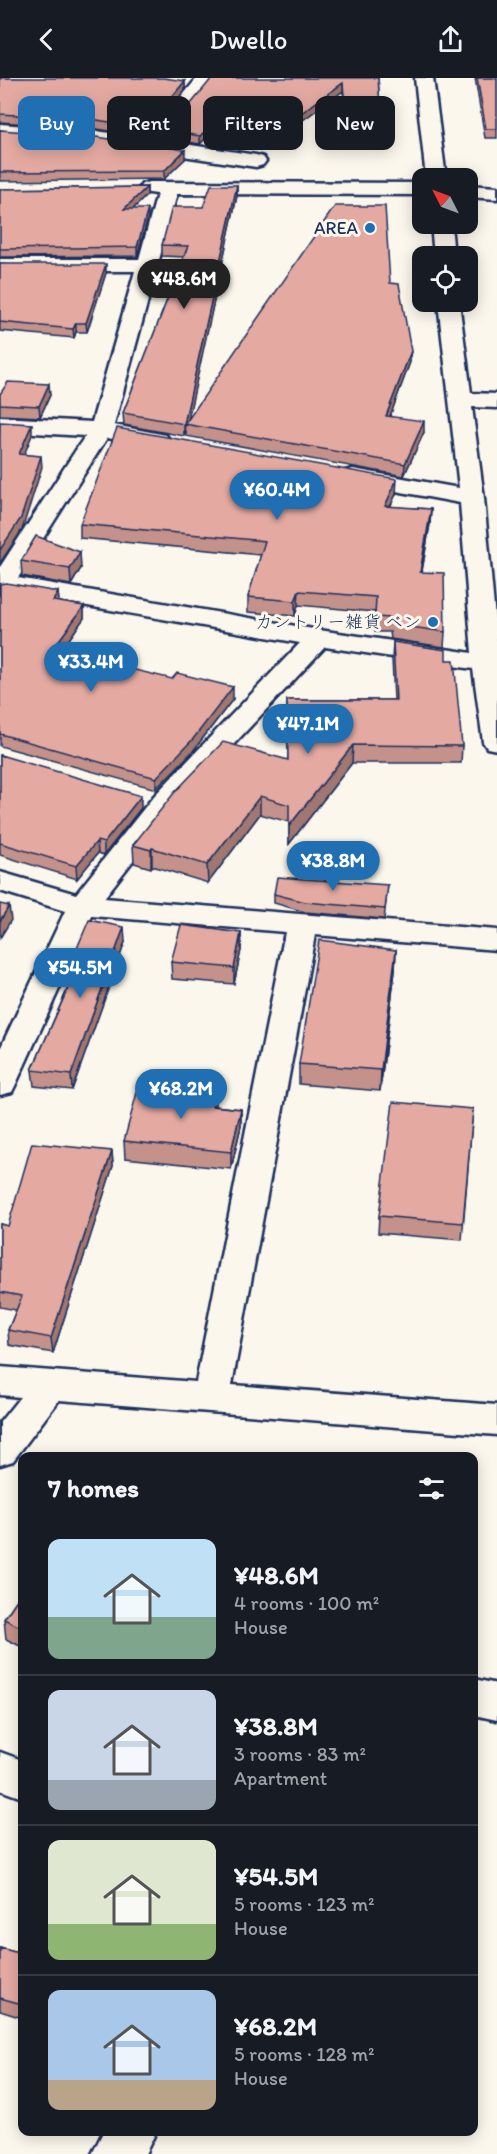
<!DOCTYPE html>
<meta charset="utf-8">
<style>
:root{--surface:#171b24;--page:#242831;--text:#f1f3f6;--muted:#9ea1a6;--line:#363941;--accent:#1f6fb2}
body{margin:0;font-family:Itim,"Klee One",sans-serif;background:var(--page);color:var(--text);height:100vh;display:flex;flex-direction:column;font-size:22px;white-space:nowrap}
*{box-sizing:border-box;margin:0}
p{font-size:20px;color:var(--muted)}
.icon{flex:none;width:33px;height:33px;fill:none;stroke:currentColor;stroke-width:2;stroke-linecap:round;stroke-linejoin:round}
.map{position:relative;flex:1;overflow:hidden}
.details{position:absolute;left:18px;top:1374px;width:460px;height:684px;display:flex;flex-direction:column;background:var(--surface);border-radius:12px;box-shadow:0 3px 15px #0003}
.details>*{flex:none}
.guide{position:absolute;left:18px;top:18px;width:462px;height:54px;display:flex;gap:12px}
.needle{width:39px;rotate:312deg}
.controls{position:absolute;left:412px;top:90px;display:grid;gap:12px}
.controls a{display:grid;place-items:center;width:66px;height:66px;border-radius:12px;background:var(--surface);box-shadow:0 3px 15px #0003;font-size:30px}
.price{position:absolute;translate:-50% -51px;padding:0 14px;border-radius:21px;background:var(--accent);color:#fff;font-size:20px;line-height:39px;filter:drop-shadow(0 2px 3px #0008)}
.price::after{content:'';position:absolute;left:50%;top:36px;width:18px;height:14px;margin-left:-9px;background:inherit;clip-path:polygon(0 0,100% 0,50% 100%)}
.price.on{background:#222;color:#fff}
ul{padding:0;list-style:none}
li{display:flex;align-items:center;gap:18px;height:150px;padding:0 30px}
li+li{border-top:2px solid var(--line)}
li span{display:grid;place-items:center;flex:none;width:168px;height:120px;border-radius:12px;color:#555}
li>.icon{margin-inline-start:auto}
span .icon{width:72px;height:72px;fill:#fffc;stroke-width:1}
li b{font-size:26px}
h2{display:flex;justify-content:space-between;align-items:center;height:72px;padding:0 30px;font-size:26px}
.pill{padding:0 21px;border-radius:12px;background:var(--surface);box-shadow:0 3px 15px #0003;font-size:21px;line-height:54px}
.pill.on{background:var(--accent);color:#fff}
header{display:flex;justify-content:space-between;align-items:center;height:78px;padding:0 30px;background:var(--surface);font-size:27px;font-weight:600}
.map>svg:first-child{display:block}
</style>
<header><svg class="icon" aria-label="back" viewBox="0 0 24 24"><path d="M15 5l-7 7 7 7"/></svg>Dwello<svg class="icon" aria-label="share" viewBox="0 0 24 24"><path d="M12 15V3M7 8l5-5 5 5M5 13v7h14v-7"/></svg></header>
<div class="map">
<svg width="497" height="2076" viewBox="0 0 497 2076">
<rect width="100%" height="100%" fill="#fbf7ec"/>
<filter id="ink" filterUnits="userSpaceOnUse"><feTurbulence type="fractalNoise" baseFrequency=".0167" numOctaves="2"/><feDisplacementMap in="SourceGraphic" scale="12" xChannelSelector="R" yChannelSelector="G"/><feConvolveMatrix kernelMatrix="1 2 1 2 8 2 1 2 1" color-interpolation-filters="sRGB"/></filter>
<g filter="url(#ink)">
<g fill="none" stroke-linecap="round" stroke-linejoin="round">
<defs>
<path id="minor" d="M197 0H216L165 63 256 77 263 79 266 83 263 87 256 89 97 65 0 58V46L97 53 147 61Z
M415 0H433L446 100H426Z
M149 104 423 105V117L177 116 114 347 166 357 170 362 166 367 158 369 107 360 18 500 319 552 472 575 460 425 353 405 345 403 341 398 345 393 353 391 459 410 438 224H459L471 315 497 316V330L472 329 484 420 497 562V672L487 670 483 664 473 591 325 569 173 731 104 820 497 852V872L315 857 232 1307 497 1327V1357L59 1322 13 1383 0 1387V1344L20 1319 0 1317V1289L196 1304 285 854 92 838 16 1006 12 1014 0 1017V971L65 833 0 813V794L76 816 153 719 300 565 7 514 0 516V489L85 358 0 353V339L92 344 135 193H0V181H139L157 116 142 114 139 110 142 106Z
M468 107 497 109V121L468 119Z
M431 146H451L454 178H434Z
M474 1601 497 1606V1642L474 1637Z
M0 1674 22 1682V1720L0 1712Z
M103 2054H156L145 2076H92Z"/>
</defs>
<!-- minor casing -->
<use href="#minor" stroke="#1b2f5e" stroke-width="5"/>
<!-- minor -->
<use href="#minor" fill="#fbf7ec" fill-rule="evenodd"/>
</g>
<!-- wall -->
<path fill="#c4928b" stroke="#1b2f5e" stroke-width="1.5" d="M0 0 185 3V12L146 59 97 51 0 44Z
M378 0 382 55 381 63 346 64 343 13 261 72 207 59 200 66 169 61V53Z
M475 0H497V60H485Z
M0 52 185 81 164 101 0 103Z
M237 107V118L187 344 390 205 410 284 390 338 424 354 404 398 186 358V352L184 358 124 347 123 335 184 179 162 178V167L203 129Z
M147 109V117L133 131 148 140 137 178 0 179V111Z
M0 186 106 195 87 254H76L74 260 0 253Z
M0 316 50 317 40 339 0 337Z
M396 416 390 429 431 431 430 446 422 494 445 554 444 569 391 561 390 554H375V534L298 527 295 538 248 534V519L261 477 80 460V446Z
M21 483 81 490 71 507 22 498Z
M0 506 58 514 59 524 84 528V540L60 574 233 621 193 673 156 711 0 668Z
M393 564 446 582 462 668 461 685H352L289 766V744L260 736 208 805 152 788 151 790 134 785 133 767 288 682 287 622H394L392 581Z
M0 677 141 730 104 777 98 775 77 801 0 777Z
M388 807 384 841 305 834 274 825V816Z
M241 855V872L234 906 172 901 171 884Z
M125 864 72 1012 34 1008 32 992 73 898 72 882Z
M396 872 395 893 380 1013 299 1006V986Z
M215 1028 241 1031V1048L231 1091 125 1080 124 1063Z
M473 1031 462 1162 378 1155 379 1138Z
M112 1073 113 1088 53 1275 9 1267 8 1252 16 1232 0 1229V1146L8 1148Z
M22 1514V1569L6 1561 4 1541Z
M0 1870 22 1876V1940L0 1933Z"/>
<!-- shaded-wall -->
<path fill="#a07771" stroke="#1b2f5e" stroke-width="1.5" d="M185 3V12L146 59V50Z
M343 5V13L261 72V64Z
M207 51V59L200 66V58Z
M185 72V81L164 101V93Z
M237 107V118L187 347 185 346 184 358V346Z
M147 109V117L124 140V131Z
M148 131V140L137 178V169Z
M106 186V195L87 254 86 245Z
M76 245V254L74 260 73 251Z
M411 273 410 284 386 349V338Z
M49 306 50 317 40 339 39 328Z
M424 343V354L404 398 405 386Z
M32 346V357L20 387 19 376Z
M41 378 42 389 22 452 0 485V472Z
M397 401 396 416 384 442 385 428Z
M431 431 430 446 419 509 420 494Z
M80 474 81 490 71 507 70 491Z
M299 513 298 527 295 538V523Z
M58 514 59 525 53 523Z
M84 528V540L53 584 52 572Z
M233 609V621L193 673 156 711V700Z
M353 667 352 685 289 766V748Z
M141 718V730L104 777V765Z
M260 718V736L208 805 207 787Z
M97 763 98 775 77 801 76 788Z
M152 770V788L151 790V772Z
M9 828 11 842 0 860V843Z
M124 849 125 864 72 1012 71 997Z
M241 855V872L234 906V890Z
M396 872 395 893 380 1013 381 992Z
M215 1015V1032L212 1028Z
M241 1031V1048L231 1091V1074Z
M112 1073 113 1088 53 1275 51 1260Z"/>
<!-- building -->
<path fill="#e4aaa2" stroke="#1b2f5e" stroke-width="1.5" d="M0 0H164L185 3 146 50 97 42 0 36Z
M212 0H378L382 55H347L343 5 261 64 207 51 200 58 169 53Z
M477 0H497V51H486Z
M0 52 96 59 185 72 164 93 0 94Z
M211 107H237L184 346 123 335 188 168 162 167 172 129H203Z
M147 109 124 131H148L137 169 0 171V111Z
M335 128H385L390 205 399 206 411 273 386 338 424 343 405 386 185 346Z
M0 186H106L86 245H76L73 251 0 244Z
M8 304 49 306 39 328 0 326V316Z
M0 344 32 346 19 376 41 378 21 440 0 472Z
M117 350 397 401 385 428 431 431 420 494 444 495 445 554 391 546V540L375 539 376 519 299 513 295 523 248 519 265 463 80 446Z
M36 458 80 474 70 491 21 483Z
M6 505 58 514 53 523 84 528 52 572 172 601 177 595 233 609 193 661 156 700 0 656V506Z
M393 564 446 572V582H454L462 668 353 667 289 748V727L260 718 207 787 152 770 151 772 133 767 174 715 223 664 288 682 287 622H396Z
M0 677 141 718 104 765 97 763 76 788 0 765Z
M277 799 388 807 385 831 305 824 274 816Z
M0 826 9 828 0 843Z
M89 842 124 849 71 997 32 992 80 883 72 882Z
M181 847 241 855 234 890 171 884Z
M319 862 396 872 381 992 299 986Z
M139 1007 215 1015 212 1028 241 1031 231 1074 124 1063Z
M393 1024 473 1031 463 1145 379 1138Z
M32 1065 112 1073 51 1260 8 1252 22 1218 0 1214V1146L8 1148Z
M22 1514V1550L4 1541Z
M0 1870 22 1876V1926L0 1920Z"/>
</g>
<!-- markers -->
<g fill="#1f6fb2" stroke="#fbf7ec" stroke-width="2">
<circle cx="370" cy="150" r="6"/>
<circle cx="433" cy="544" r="6"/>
</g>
<g text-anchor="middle" stroke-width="6" stroke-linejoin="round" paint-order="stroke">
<!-- far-poi labels -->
<g font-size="18" fill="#1b2f5e" stroke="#fbf7ec" text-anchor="end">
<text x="358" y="156">AREA</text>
<text x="421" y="550">カントリー雑貨 ベン</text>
</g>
</g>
</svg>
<div class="controls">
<a><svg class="needle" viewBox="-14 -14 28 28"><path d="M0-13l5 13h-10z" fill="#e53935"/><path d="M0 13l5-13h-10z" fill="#9ea1a6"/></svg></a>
<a><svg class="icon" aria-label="locate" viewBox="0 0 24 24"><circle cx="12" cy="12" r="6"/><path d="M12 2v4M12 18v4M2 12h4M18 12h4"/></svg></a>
</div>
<b class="price on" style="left:184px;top:232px">¥48.6M</b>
<b class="price" style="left:277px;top:443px">¥60.4M</b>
<b class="price" style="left:91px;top:615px">¥33.4M</b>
<b class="price" style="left:308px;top:677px">¥47.1M</b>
<b class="price" style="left:333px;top:814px">¥38.8M</b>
<b class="price" style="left:80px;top:921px">¥54.5M</b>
<b class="price" style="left:181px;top:1042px">¥68.2M</b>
<div class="guide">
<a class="pill on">Buy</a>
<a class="pill">Rent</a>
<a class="pill">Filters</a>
<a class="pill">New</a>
</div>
<section class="details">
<h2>7 homes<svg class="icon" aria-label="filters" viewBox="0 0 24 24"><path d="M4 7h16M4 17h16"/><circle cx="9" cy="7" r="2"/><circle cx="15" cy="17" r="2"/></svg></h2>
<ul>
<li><span style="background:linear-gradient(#bfe0f5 65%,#7fa58c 0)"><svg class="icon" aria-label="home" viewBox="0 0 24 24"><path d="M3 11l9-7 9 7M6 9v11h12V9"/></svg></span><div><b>¥48.6M</b><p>4 rooms · 100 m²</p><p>House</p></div></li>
<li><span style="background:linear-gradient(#c9d6e8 75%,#9aa5b1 0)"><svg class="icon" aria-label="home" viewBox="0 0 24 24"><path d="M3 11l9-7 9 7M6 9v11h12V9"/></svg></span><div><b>¥38.8M</b><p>3 rooms · 83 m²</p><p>Apartment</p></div></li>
<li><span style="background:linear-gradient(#dfe7d0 70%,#8fb573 0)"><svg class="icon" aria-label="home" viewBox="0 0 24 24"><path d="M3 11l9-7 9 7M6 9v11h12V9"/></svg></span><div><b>¥54.5M</b><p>5 rooms · 123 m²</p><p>House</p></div></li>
<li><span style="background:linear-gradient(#a9c7e8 75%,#b9a48a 0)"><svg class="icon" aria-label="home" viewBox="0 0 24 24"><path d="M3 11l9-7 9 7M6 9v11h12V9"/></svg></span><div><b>¥68.2M</b><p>5 rooms · 128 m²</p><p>House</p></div></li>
</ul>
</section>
</div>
